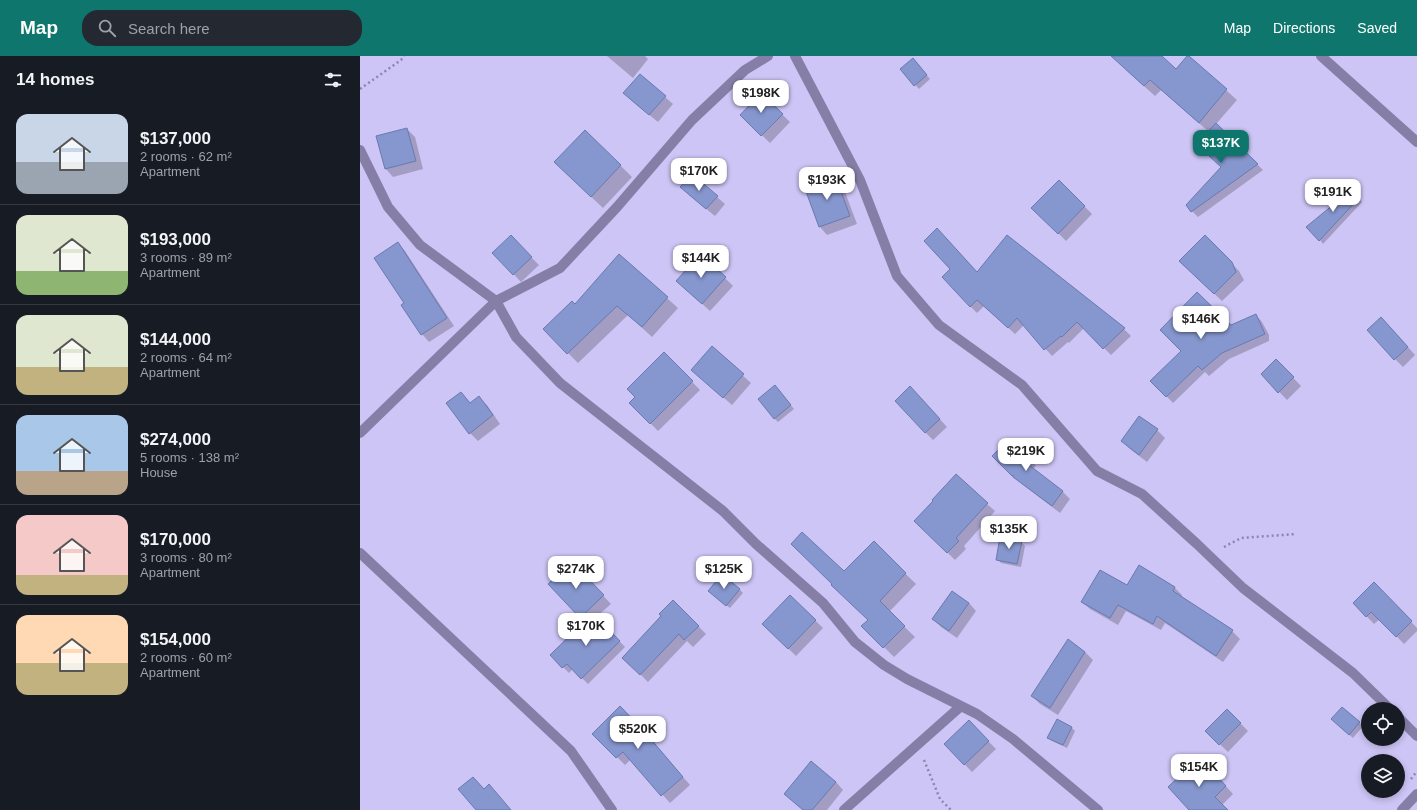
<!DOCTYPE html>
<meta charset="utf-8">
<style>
:root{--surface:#171b24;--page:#242831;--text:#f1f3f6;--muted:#9ea1a6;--line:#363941;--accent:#0f766e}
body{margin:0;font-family:Helvetica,sans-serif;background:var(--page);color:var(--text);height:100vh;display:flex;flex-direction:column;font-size:15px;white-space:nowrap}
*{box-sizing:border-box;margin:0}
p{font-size:13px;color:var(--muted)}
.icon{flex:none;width:22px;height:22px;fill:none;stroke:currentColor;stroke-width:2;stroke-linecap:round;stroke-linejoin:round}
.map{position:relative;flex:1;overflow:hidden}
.panel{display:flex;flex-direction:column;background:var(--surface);width:360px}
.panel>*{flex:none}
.tools{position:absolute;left:1001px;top:646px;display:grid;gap:8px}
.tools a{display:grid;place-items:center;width:44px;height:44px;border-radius:50%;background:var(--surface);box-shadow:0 2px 6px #0003;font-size:20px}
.price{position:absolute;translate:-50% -34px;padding:0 9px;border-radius:8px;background:#fff;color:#222;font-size:13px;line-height:26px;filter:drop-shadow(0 1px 2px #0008)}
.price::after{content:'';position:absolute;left:50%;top:24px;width:12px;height:9px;margin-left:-6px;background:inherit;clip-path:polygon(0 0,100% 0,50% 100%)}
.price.active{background:var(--accent);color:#fff}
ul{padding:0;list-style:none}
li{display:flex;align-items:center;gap:12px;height:100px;padding:0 16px}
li+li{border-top:1px solid var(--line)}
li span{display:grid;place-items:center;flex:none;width:112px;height:80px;border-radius:12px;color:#555}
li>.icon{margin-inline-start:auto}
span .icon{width:48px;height:48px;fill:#fffc;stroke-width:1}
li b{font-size:17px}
h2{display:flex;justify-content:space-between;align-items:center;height:48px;padding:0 16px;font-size:17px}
header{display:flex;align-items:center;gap:24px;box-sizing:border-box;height:56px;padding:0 20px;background:var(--accent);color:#fff}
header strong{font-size:19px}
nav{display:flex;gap:22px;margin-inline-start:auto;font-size:14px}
.search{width:280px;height:36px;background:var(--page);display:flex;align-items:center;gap:10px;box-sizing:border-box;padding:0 14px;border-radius:16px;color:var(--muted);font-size:15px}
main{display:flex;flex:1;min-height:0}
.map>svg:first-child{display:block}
</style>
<header>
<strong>Map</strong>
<div class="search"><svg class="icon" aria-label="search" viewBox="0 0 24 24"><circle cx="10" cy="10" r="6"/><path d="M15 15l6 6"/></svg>Search here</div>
<nav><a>Map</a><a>Directions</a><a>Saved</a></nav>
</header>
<main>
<section class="panel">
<h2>14 homes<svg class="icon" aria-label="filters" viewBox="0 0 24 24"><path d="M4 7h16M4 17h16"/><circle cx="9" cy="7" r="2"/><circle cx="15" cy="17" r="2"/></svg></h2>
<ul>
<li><span style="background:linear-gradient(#c9d6e8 60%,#9aa5b1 0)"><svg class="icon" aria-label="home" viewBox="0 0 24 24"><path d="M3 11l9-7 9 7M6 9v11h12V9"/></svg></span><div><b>$137,000</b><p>2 rooms · 62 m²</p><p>Apartment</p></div></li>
<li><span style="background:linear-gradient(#dfe7d0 70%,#8fb573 0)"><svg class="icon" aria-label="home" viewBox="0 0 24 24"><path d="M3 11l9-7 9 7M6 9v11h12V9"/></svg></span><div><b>$193,000</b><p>3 rooms · 89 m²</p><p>Apartment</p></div></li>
<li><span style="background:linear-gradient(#dfe7d0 65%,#c2b280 0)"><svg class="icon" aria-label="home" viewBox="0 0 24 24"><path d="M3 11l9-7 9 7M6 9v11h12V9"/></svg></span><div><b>$144,000</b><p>2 rooms · 64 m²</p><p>Apartment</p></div></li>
<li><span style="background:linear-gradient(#a9c7e8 70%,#b9a48a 0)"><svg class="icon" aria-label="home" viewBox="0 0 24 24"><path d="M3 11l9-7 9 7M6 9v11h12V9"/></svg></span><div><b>$274,000</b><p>5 rooms · 138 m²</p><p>House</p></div></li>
<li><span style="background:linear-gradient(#f6c9c9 75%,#c2b280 0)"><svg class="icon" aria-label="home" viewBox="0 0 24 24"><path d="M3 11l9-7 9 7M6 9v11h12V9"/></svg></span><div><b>$170,000</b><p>3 rooms · 80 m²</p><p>Apartment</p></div></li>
<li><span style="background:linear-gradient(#ffd9b3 60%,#c2b280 0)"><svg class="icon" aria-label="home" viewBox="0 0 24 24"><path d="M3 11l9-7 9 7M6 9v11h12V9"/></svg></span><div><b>$154,000</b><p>2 rooms · 60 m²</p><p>Apartment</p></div></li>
</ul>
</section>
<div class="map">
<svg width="1057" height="754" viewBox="0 0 1057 754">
<rect width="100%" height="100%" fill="#ccc5f5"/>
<!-- shadow -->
<path fill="#0003" d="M247 0H285L288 3 273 22Z
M759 0H801L816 14 828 0 877 44 856 68 903 114 838 161 832 155 862 112 849 76 801 34 795 40 766 14Z
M556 7 570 23 559 33 541 13Z
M401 38 430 66 410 87 381 59Z
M305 41 313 48 298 66 272 45Z
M47 73 55 81 63 113 33 121 26 113 17 81Z
M260 109 272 121 243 152 207 118Z
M474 120 482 128 497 168 467 179 460 171 445 131Z
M699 125 732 158 706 185 673 152Z
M986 130 1002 146 963 188 960 184Z
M329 139 357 141 365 148 355 160Z
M647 180 764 273 771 280 751 299 724 272 709 287 708 286 692 300 664 269 655 278 624 250 617 257 610 250 618 217Z
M845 180 879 215 884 224 862 245 828 213Z
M151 181 179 209 161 226 134 197Z
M38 187 45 195 94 270 69 286 62 278 46 247Z
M259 199 318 252 292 281 268 259 218 307 184 273 215 249Z
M365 222 373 230 350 255 325 232Z
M896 259 902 266 909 279V285L869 303 849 320 845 316 813 347 792 325 871 270Z
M1029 270 1055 299 1043 311 1035 303Z
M352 292 391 327 372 349 340 321Z
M304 297 340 334 298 375 271 347 277 341Z
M916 304 941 330 927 344 902 318Z
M418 334 434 353 418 366 414 362Z
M101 337 111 348 119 342 127 349 140 368 118 385 110 377Z
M558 339 587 371 573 384 565 376Z
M797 374 805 382 787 406 770 393 762 385Z
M650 383 676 410 673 413 703 436 710 443 700 457 662 428 652 419Z
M627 448 635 455 604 490 606 493 595 504 555 465Z
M661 486 665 490 661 511 641 507 637 503Z
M514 487 556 528 529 556 555 581 534 601 503 570 509 564 484 517Z
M212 507 251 548 236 561 265 591 228 628 213 613 209 617 191 599 226 565 190 528Z
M779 511 815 532 822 539 821 541 872 575 880 583 863 606 805 567 801 574 766 555 758 569 730 553 722 546 767 531Z
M379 533 383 537 370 552 353 539Z
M1022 535 1057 572V575L1044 588 1020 563 1014 568 994 547Z
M430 540 463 572 436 600 403 568Z
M313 545 346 578 333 591 327 585 288 626 263 601 302 560Z
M609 547 616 555 597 582 581 571 573 563Z
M709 585 725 596 733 604 698 659 680 648 672 640Z
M260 652 291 683V684L330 729 310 747 271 703 265 709 234 678Z
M982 652 1003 670 993 682 976 667Z
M867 654 888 675 868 696 846 675Z
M609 666 636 693 612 716 585 688Z
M712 672 715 675 707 692 692 685 688 681Z
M848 711 873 738 862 749 867 754H831Z
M476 726 483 734 467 754H443Z"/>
<!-- building -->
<path fill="#8696ce" stroke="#6a79af" d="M751 0H802L816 13 827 0H829L867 33 839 67 790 24 784 30Z
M553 2 567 19 554 30 540 13Z
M280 18 306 40 289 59 263 37Z
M401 37 423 58 401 80 380 59Z
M856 67 898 108 831 156 826 149 861 111 836 88Z
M47 72 56 105 25 113 16 80Z
M225 74 261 109 231 141 194 106Z
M332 118 358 140 346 153 320 131Z
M475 119 490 160 459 171 444 130Z
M699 124 725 150 698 178 671 152Z
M986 129 999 142 959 185 946 171 974 148 970 145Z
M577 172 617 216 647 179 765 272 743 293 717 266 702 281 701 280 684 294 657 262 648 272 617 244 610 251 582 221 590 213 564 185Z
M151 179 172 201 153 219 132 197Z
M845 179 872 206 876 216 854 238 819 205Z
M38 186 87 262 61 279 41 249 44 247 14 202Z
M259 198 308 241 282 271 257 250 207 298 183 273 212 245 215 248Z
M340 198 366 221 342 248 316 225Z
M837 236 871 269 896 258 905 278 862 297 842 314 838 310 806 341 790 325 821 295 800 274Z
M1021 261 1048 291 1034 304 1007 274Z
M352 290 384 318 363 342 331 314Z
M304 296 333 325 290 368 269 347 275 341 267 333Z
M916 303 934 321 918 337 901 318Z
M415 329 431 349 414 363 398 343Z
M550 330 580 363 565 377 535 345Z
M101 336 110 347 119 340 133 359 109 378 86 347Z
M779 360 798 373 779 399 761 385Z
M650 382 669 401 665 406 703 435 692 450 653 421V419L652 420 632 400Z
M596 418 628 447 596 482 599 485 587 497 554 465 573 445 572 444Z
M442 476 484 515 514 485 546 517 520 545 545 570 523 592 501 570 508 564 471 529 472 528 431 488Z
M640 481 662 485 657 508 636 504Z
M212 506 244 539 220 562 188 528Z
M779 509 815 531 813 535 873 574 856 600 797 560 793 568 758 549 750 562 721 546 740 514 767 529Z
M362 518 380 533 366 550 348 535Z
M1014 526 1052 565 1036 581 1011 556 1006 561 993 547Z
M592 535 609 547 589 575 572 563Z
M430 539 456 564 428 593 402 568Z
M313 544 339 570 324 584 319 578 280 619 262 602 301 560 299 558Z
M233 557 260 585 221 623 207 608 202 612 190 599Z
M708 583 725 596 690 652 671 640Z
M260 650 284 675 323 721 301 740 263 696 256 702 232 678Z
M982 651 1000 666 989 679 971 663Z
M867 653 881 667 859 689 845 675Z
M697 663 712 671 703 689 687 682Z
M609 664 629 685 604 709 584 688Z
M840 701 866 730 855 741 868 754H829L808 731Z
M451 705 476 726 452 754H443L424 738Z
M113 721 124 733 129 728 151 754H116L98 733Z"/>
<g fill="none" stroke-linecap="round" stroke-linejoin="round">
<!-- path -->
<path stroke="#8b86ac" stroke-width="2.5" stroke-dasharray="2 3" stroke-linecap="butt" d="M0 33 41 4 44 0
M864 491 881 482 936 478
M564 704 580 743 591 754
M1051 723 1057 715"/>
<!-- minor -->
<path stroke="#857ea7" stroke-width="10" d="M408 0 385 14 332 64 257 151 200 212 136 245 156 281 200 327 363 455 396 488 463 547 495 586 524 609 547 623 617 658 653 683 738 754
M435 0 500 124 537 220 579 269 662 329 737 415 782 438 837 488 883 532 993 617 1030 653
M961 0 1057 86
M0 94 28 151 60 189 136 245 0 377
M0 497 211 695 252 754
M1038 661 1057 680
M484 754 601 650
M1042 754 1057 738"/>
</g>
</svg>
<div class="tools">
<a><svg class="icon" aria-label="locate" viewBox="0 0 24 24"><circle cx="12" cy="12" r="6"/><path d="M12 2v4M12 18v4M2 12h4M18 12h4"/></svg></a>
<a><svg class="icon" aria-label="layers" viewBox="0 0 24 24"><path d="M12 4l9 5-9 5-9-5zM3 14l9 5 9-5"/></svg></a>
</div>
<b class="price" style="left:401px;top:58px">$198K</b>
<b class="price active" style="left:861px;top:108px">$137K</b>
<b class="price" style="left:339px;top:136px">$170K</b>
<b class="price" style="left:467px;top:145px">$193K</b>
<b class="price" style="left:973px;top:157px">$191K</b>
<b class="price" style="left:341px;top:223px">$144K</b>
<b class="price" style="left:841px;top:284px">$146K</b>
<b class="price" style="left:666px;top:416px">$219K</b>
<b class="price" style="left:649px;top:494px">$135K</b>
<b class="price" style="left:216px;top:534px">$274K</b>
<b class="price" style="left:364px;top:534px">$125K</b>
<b class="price" style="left:226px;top:591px">$170K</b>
<b class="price" style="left:278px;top:694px">$520K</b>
<b class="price" style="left:839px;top:732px">$154K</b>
</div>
</main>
